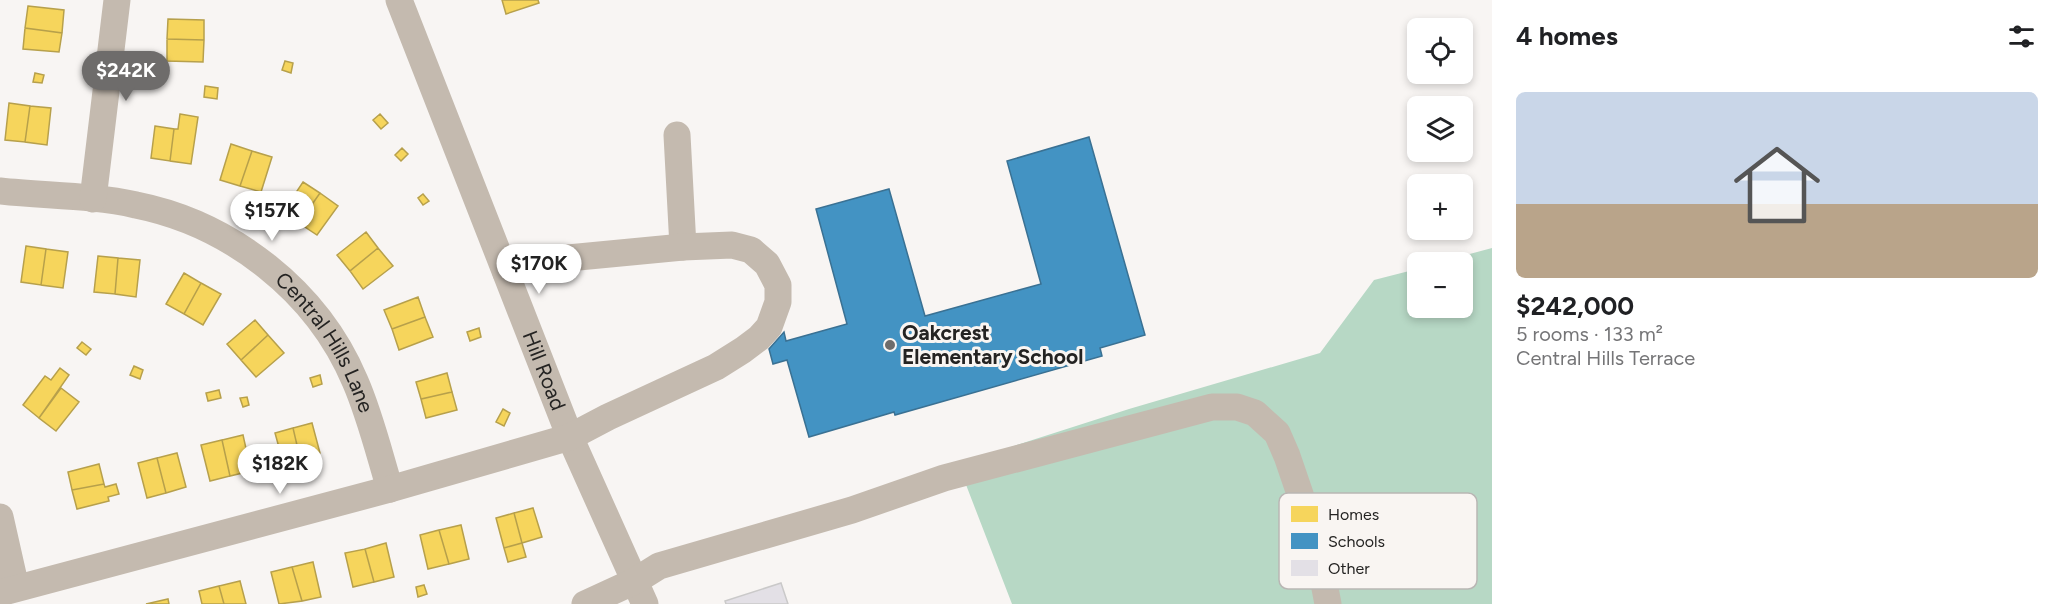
<!DOCTYPE html>
<meta charset="utf-8">
<style>
:root{--surface:#fff;--page:#f6f6f6;--text:#202124;--muted:#757577;--accent:#6e6c6b}
body{margin:0;font-family:Figtree,sans-serif;background:var(--page);color:var(--text);height:100vh;display:flex;flex-direction:column;font-size:22px;white-space:nowrap}
*{box-sizing:border-box;margin:0}
p{font-size:20px;color:var(--muted)}
.icon{flex:none;width:33px;height:33px;fill:none;stroke:currentColor;stroke-width:2;stroke-linecap:round;stroke-linejoin:round}
.map{position:relative;flex:1;overflow:hidden}
.details{display:flex;flex-direction:column;background:var(--surface);width:570px}
.details>*{flex:none}
.tools{position:absolute;left:1407px;top:18px;display:grid;gap:12px}
.tools a{display:grid;place-items:center;width:66px;height:66px;border-radius:9px;background:var(--surface);box-shadow:0 3px 9px #0003;font-size:30px}
.price{position:absolute;translate:-50% -51px;padding:0 14px;border-radius:21px;background:#fff;color:#222;font-size:20px;line-height:39px;filter:drop-shadow(0 2px 3px #0008)}
.price::after{content:'';position:absolute;left:50%;top:36px;width:18px;height:14px;margin-left:-9px;background:inherit;clip-path:polygon(0 0,100% 0,50% 100%)}
.price.on{background:var(--accent);color:#fff}
ul{padding:0;list-style:none}
li{display:grid;align-content:center;gap:12px;height:318px;padding:0 24px}
li span{display:grid;place-items:center;height:186px;border-radius:9px;color:#555}
li>.icon{margin-inline-start:auto}
span .icon{width:108px;height:108px;fill:#fffc;stroke-width:1}
li b{font-size:26px}
h2{display:flex;justify-content:space-between;align-items:center;height:72px;padding:0 24px;font-size:26px}
main{display:flex;flex:1;min-height:0}
.map>svg:first-child{display:block}
</style>
<main>
<div class="map">
<svg width="1492" height="604" viewBox="0 0 1492 604">
<rect width="100%" height="100%" fill="#f8f5f3"/>
<!-- forest -->
<path fill="#b7d8c5" d="M1492 248V604H1012L958 464 1129 409 1320 353 1374 280 1417 269 1418 308H1462V262H1440Z"/>
<!-- homes -->
<path fill="#f6d55c" stroke="#b7a04b" stroke-width="1.5" d="M502 0H538L539 3 506 14Z
M28 6 64 10 62 33 25 28Z
M168 19 204 20V40L167 39Z
M25 28 62 33 59 52 23 49Z
M167 39 204 40 203 62 167 61Z
M285 61 293 63 291 73 282 70Z
M35 73 44 75 42 83 33 82Z
M205 86 218 88 217 99 204 97Z
M9 103 30 106 25 142 5 140Z
M30 106 51 108 47 145 25 142Z
M180 114 198 117 191 164 170 161 174 129H178Z
M380 114 388 123 381 129 373 120Z
M155 126 174 129 170 161 151 158Z
M231 144 252 151 240 186 220 180Z
M402 148 408 154 401 161 395 155Z
M252 151 272 157 261 192 240 186Z
M303 182 320 193 299 223 283 212Z
M320 193 338 206 317 235 299 223Z
M423 194 429 201 423 205 418 198Z
M366 232 378 248 350 271 337 255Z
M26 246 46 249 41 285 21 282Z
M378 248 393 266 363 289 350 271Z
M46 249 68 252 63 288 41 285Z
M98 256 118 258 115 294 94 292Z
M118 258 140 260 136 297 115 294Z
M184 273 201 283 184 314 166 304Z
M201 283 221 294 203 325 184 314Z
M418 297 425 317 392 329 384 310Z
M425 317 433 337 399 350 392 329Z
M255 320 268 335 241 360 227 344Z
M479 328 481 337 470 341 467 332Z
M268 335 284 353 256 377 241 360Z
M82 342 91 349 86 355 77 348Z
M134 366 143 370 140 379 130 375Z
M60 368 69 375 39 418 23 405 45 376 51 380Z
M447 373 452 392 421 399 416 382Z
M320 375 322 384 313 387 310 378Z
M61 388 79 402 56 431 39 418Z
M219 390 221 398 208 401 206 393Z
M452 392 457 410 426 418 421 399Z
M247 397 249 405 243 407 240 398Z
M503 409 510 413 504 426 496 422Z
M312 423 320 453 300 458 293 428Z
M293 428 300 458 283 462 275 433Z
M243 435 251 471 230 476 222 440Z
M222 440 230 476 210 481 201 445Z
M177 453 186 487 166 493 157 458Z
M157 458 166 493 147 498 138 463Z
M99 464 104 484 72 490 68 472Z
M104 484 105 487 116 484 119 494 108 497 109 501 77 509 72 490Z
M533 508 542 537 522 543 514 513Z
M514 513 522 543 504 548 496 518Z
M461 525 469 559 449 564 439 530Z
M439 530 449 564 428 569 420 535Z
M386 543 394 577 374 582 365 549Z
M522 543 526 557 508 562 504 548Z
M365 549 374 582 353 587 345 553Z
M313 562 321 597 302 601 292 567Z
M292 567 302 601 279 604 271 572Z
M240 581 246 604H224L219 586Z
M424 585 427 594 418 597 416 587Z
M219 586 224 604H202L199 591Z
M168 599 169 604H146Z"/>
<!-- schools -->
<path fill="#4393c3" stroke="#3a7193" stroke-width="1.5" d="M1089 137 1145 335 1100 348 1102 356 895 415 894 412 809 437 787 360 773 364 769 349 784 332 786 341 847 324 816 209 889 189 925 316 1041 284 1007 161Z"/>
<!-- building -->
<path fill="#e3e0e6" stroke="#cac9c9" stroke-width="1.5" d="M781 583 788 604H726L725 601Z"/>
<g fill="none" stroke-linecap="round" stroke-linejoin="round">
<!-- minor -->
<g stroke="#c4baaf" stroke-width="27">
<path id="s1" d="M399 0 570 437 645 604"/>
<path d="M677 135 683 247"/>
<path id="s2" d="M0 191C45 196 92 195 136 205 231 224 317 291 355 381 370 415 379 453 390 489"/>
<path d="M93 199 117 0"/>
<path d="M0 517 16 588"/>
<path d="M0 593 390 489 570 437 608 417 716 367 743 350 759 338 769 327 778 302V285L767 264 751 250 732 245 683 247 547 260 506 273"/>
<path d="M585 604 635 581 659 566 852 510 944 478 1212 407H1237L1255 413 1277 433 1287 456 1300 494 1320 562 1328 604"/>
</g>
</g>
<!-- markers -->
<circle fill="#6e6c6b" stroke="#f9f5f2" stroke-width="2" cx="890" cy="345" r="6"/>
<g text-anchor="middle" stroke-width="6" stroke-linejoin="round" paint-order="stroke">
<!-- poi labels -->
<g font-size="21" font-weight="bold" fill="#242322" stroke="#f9f5f2" text-anchor="start">
<text x="902" y="340">Oakcrest<tspan x="902" dy="24">Elementary School</tspan></text>
</g>
<!-- street labels -->
<g font-size="21" fill="#242322" stroke="#f9f5f2">
<text dy="7" stroke="none"><textPath href="#s2" startOffset="380">Central Hills Lane</textPath></text>
<text dy="7" stroke="none"><textPath href="#s1" startOffset="398">Hill Road</textPath></text>
</g>
</g>
<!-- legend -->
<rect x="1279" y="493" width="198" height="96" rx="9" fill="#f9f5f2" stroke="#b9b6b4" stroke-width="1.5"/>
<rect x="1291" y="506" width="27" height="16" fill="#f6d55c"/>
<rect x="1291" y="533" width="27" height="16" fill="#4393c3"/>
<rect x="1291" y="560" width="27" height="16" fill="#e3e0e6"/>
<g font-size="16" fill="#242322">
<text x="1328" y="520">Homes</text>
<text x="1328" y="547">Schools</text>
<text x="1328" y="574">Other</text>
</g>
</svg>
<div class="tools">
<a><svg class="icon" aria-label="locate" viewBox="0 0 24 24"><circle cx="12" cy="12" r="6"/><path d="M12 2v4M12 18v4M2 12h4M18 12h4"/></svg></a>
<a><svg class="icon" aria-label="layers" viewBox="0 0 24 24"><path d="M12 4l9 5-9 5-9-5zM3 14l9 5 9-5"/></svg></a>
<a>+</a>
<a>−</a>
</div>
<b class="price on" style="left:126px;top:102px">$242K</b>
<b class="price" style="left:272px;top:242px">$157K</b>
<b class="price" style="left:539px;top:295px">$170K</b>
<b class="price" style="left:280px;top:495px">$182K</b>
</div>
<section class="details">
<h2>4 homes<svg class="icon" aria-label="filters" viewBox="0 0 24 24"><path d="M4 7h16M4 17h16"/><circle cx="9" cy="7" r="2"/><circle cx="15" cy="17" r="2"/></svg></h2>
<ul>
<li><span style="background:linear-gradient(#c9d6e8 60%,#b9a48a 0)"><svg class="icon" aria-label="home" viewBox="0 0 24 24"><path d="M3 11l9-7 9 7M6 9v11h12V9"/></svg></span><div><b>$242,000</b><p>5 rooms · 133 m²</p><p>Central Hills Terrace</p></div></li>
</ul>
</section>
</main>
